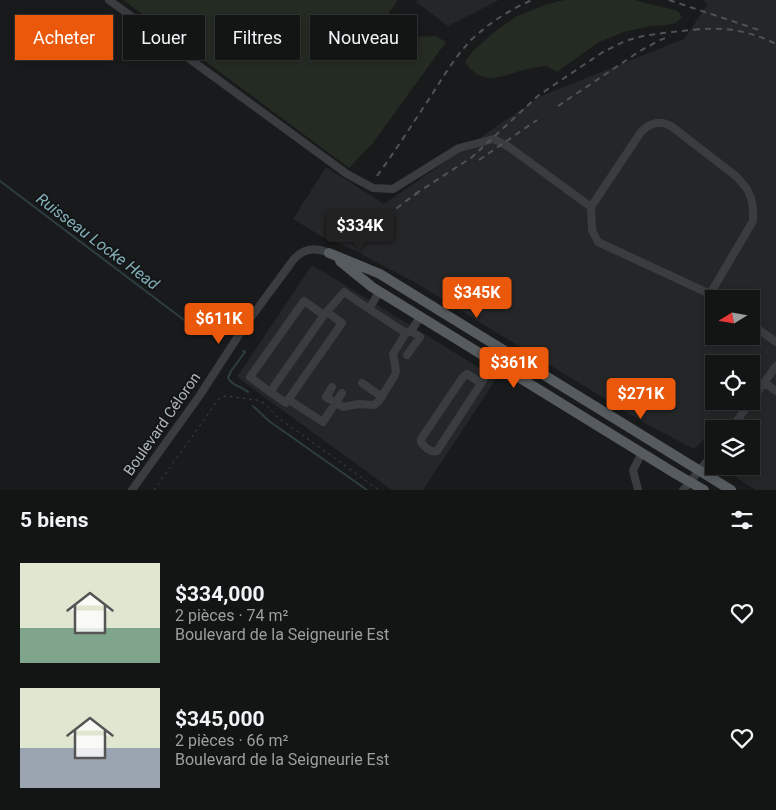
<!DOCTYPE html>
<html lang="fr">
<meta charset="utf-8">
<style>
:root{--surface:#131414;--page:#202122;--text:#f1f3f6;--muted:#9d9ea0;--line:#323334;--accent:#ea580c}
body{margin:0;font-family:Roboto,sans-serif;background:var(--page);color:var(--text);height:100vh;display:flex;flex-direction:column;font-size:19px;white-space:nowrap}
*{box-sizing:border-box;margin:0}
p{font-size:16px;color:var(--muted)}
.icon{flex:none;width:28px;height:28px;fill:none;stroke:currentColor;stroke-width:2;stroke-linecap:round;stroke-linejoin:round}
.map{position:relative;height:490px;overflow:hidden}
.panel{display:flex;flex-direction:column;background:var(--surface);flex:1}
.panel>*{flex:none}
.guide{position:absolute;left:15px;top:15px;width:500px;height:45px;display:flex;gap:10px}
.needle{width:32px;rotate:259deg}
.controls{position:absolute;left:705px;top:290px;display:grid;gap:10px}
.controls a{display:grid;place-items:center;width:55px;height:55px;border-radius:0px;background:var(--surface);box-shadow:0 2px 8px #0003,0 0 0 1px var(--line);font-size:25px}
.price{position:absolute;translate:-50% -42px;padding:0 11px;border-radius:5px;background:var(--accent);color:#fff;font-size:16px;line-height:32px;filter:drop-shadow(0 1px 2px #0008)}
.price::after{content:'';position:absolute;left:50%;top:30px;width:15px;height:11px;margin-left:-8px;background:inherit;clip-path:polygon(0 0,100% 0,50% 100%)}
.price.active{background:#222;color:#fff}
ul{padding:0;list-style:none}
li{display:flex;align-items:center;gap:15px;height:125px;padding:0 20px}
li span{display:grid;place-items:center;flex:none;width:140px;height:100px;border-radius:0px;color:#555}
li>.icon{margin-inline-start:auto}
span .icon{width:60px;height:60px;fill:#fffc;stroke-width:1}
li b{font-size:21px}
h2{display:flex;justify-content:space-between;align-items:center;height:60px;padding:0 20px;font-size:21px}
.pill{padding:0 18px;border-radius:0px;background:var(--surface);box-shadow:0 2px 8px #0003,0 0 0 1px var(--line);font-size:18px;line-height:45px}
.pill.active{background:var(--accent);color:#fff}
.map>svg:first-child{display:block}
</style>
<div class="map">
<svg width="776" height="490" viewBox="0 0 776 490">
<rect width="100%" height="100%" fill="#191a1b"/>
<!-- built -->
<path fill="#252628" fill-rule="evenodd" d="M418 0H499L448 26 416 2Z
M702 0H776V490H756L732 475 730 466H751V429H714V444L706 438 694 449 646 424 416 283 348 247 321 236 293 219 326 167 384 204 539 97 684 39 708 4ZM714 299H751V336H714ZM714 364H751V401H714Z
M312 265 496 378 481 402 423 490H392L237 377Z"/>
<!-- green -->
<path fill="#242b23" d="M123 0H398L367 45 384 60 406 37 436 36 446 42 373 143 349 168Z
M564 0H634L678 11 682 17 676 23 667 25 651 26 624 32 599 42 557 72C554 70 549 67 546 66 543 66 537 67 534 68 507 71 486 92 465 62L473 51 493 33 517 16 548 4Z"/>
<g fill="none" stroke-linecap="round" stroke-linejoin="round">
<!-- stream -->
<path stroke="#2e3d40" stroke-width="2" d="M0 181 188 323H210
M216 335 219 334
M243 351 245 352 231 371 228 378C233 387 242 386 248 392
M253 406 269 421 367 490"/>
<!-- path -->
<path stroke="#404447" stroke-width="1" stroke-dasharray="2.5 4" stroke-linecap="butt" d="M154 490 218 400 222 397 226 396 257 400 264 403 277 417 287 424 379 490"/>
<!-- minor -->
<path stroke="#3a3d40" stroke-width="8" d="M109 0 347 174 373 188 393 189 459 148 494 139 509 147 591 207
M656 123H663L671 126 737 177 747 189 751 198 753 208V221L710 294 598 242 592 230 591 207 641 132 648 126Z
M379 292 369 309 406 333 411 331
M324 315 304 301 250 377 270 392 324 315 344 292 369 309
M751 324 776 342
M407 355 420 337 411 331 420 317
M482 382 437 451C431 453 424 447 421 442V439L463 377 467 374 480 382H482L490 367
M362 383 382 397
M765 383 776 391
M332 387 326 397 343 407 359 404 374 405 379 401 395 375 396 371 393 354 406 333
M270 392 286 403 342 323 327 312
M289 400 323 422 342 393
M751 401 776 366
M731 429 751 401
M132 490 200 395 246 324 294 259C304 248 316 247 329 253
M638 490 633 470 642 453
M683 490 714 453"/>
<!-- major -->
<path stroke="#565b5f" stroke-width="10" d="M329 253 380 274 731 490
M340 261 372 287 676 474 704 490"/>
<!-- rail -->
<path stroke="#4f5357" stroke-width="2" stroke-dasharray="6 5" stroke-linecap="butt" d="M669 0 759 30
M694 30C722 26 751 31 776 44
M558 106 640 51 658 41 670 36
M479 160 537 120
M377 176C396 150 413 123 431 96 443 77 455 57 471 40 489 23 509 10 532 0
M415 194 471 158 539 95 603 52 625 41 643 36 663 33 700 29
M366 240C381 220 400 204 421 191"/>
</g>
<g text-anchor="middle" stroke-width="4" stroke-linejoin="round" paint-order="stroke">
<!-- street labels -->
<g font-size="15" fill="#abb5bb" stroke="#141516">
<text transform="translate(162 424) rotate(-55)" y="5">Boulevard Céloron</text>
</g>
<!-- water labels -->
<g font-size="16" font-style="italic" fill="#82aeb6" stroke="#141516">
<text transform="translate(98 241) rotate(37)" y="6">Ruisseau Locke Head</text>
</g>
</g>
</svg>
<div class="controls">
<a><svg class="needle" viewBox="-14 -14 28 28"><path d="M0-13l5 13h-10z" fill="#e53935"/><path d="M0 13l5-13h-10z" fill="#9d9ea0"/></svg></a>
<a><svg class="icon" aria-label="locate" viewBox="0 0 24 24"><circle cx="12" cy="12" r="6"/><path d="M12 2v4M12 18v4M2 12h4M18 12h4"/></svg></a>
<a><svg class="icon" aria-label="layers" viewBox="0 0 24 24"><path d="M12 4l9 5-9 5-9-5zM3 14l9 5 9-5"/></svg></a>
</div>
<b class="price active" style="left:360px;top:252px">$334K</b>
<b class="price" style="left:477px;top:319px">$345K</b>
<b class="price" style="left:219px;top:345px">$611K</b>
<b class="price" style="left:514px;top:389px">$361K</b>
<b class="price" style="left:641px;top:420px">$271K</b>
<div class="guide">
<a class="pill active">Acheter</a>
<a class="pill">Louer</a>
<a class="pill">Filtres</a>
<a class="pill">Nouveau</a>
</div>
</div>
<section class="panel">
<h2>5 biens<svg class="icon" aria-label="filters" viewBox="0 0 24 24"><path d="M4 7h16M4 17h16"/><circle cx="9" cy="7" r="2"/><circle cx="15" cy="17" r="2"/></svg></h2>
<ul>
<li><span style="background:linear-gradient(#dfe7d0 65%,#7fa58c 0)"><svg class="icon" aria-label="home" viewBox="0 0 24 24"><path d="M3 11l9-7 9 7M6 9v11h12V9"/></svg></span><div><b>$334,000</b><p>2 pièces · 74 m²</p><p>Boulevard de la Seigneurie Est</p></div><svg class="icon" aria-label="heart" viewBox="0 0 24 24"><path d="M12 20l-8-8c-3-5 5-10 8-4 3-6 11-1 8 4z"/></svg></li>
<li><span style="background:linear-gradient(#dfe7d0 60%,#9aa5b1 0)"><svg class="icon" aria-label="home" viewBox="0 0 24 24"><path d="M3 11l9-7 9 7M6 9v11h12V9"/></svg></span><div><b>$345,000</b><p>2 pièces · 66 m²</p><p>Boulevard de la Seigneurie Est</p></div><svg class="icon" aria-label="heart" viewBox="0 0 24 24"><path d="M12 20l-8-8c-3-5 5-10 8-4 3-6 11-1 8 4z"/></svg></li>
</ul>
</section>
